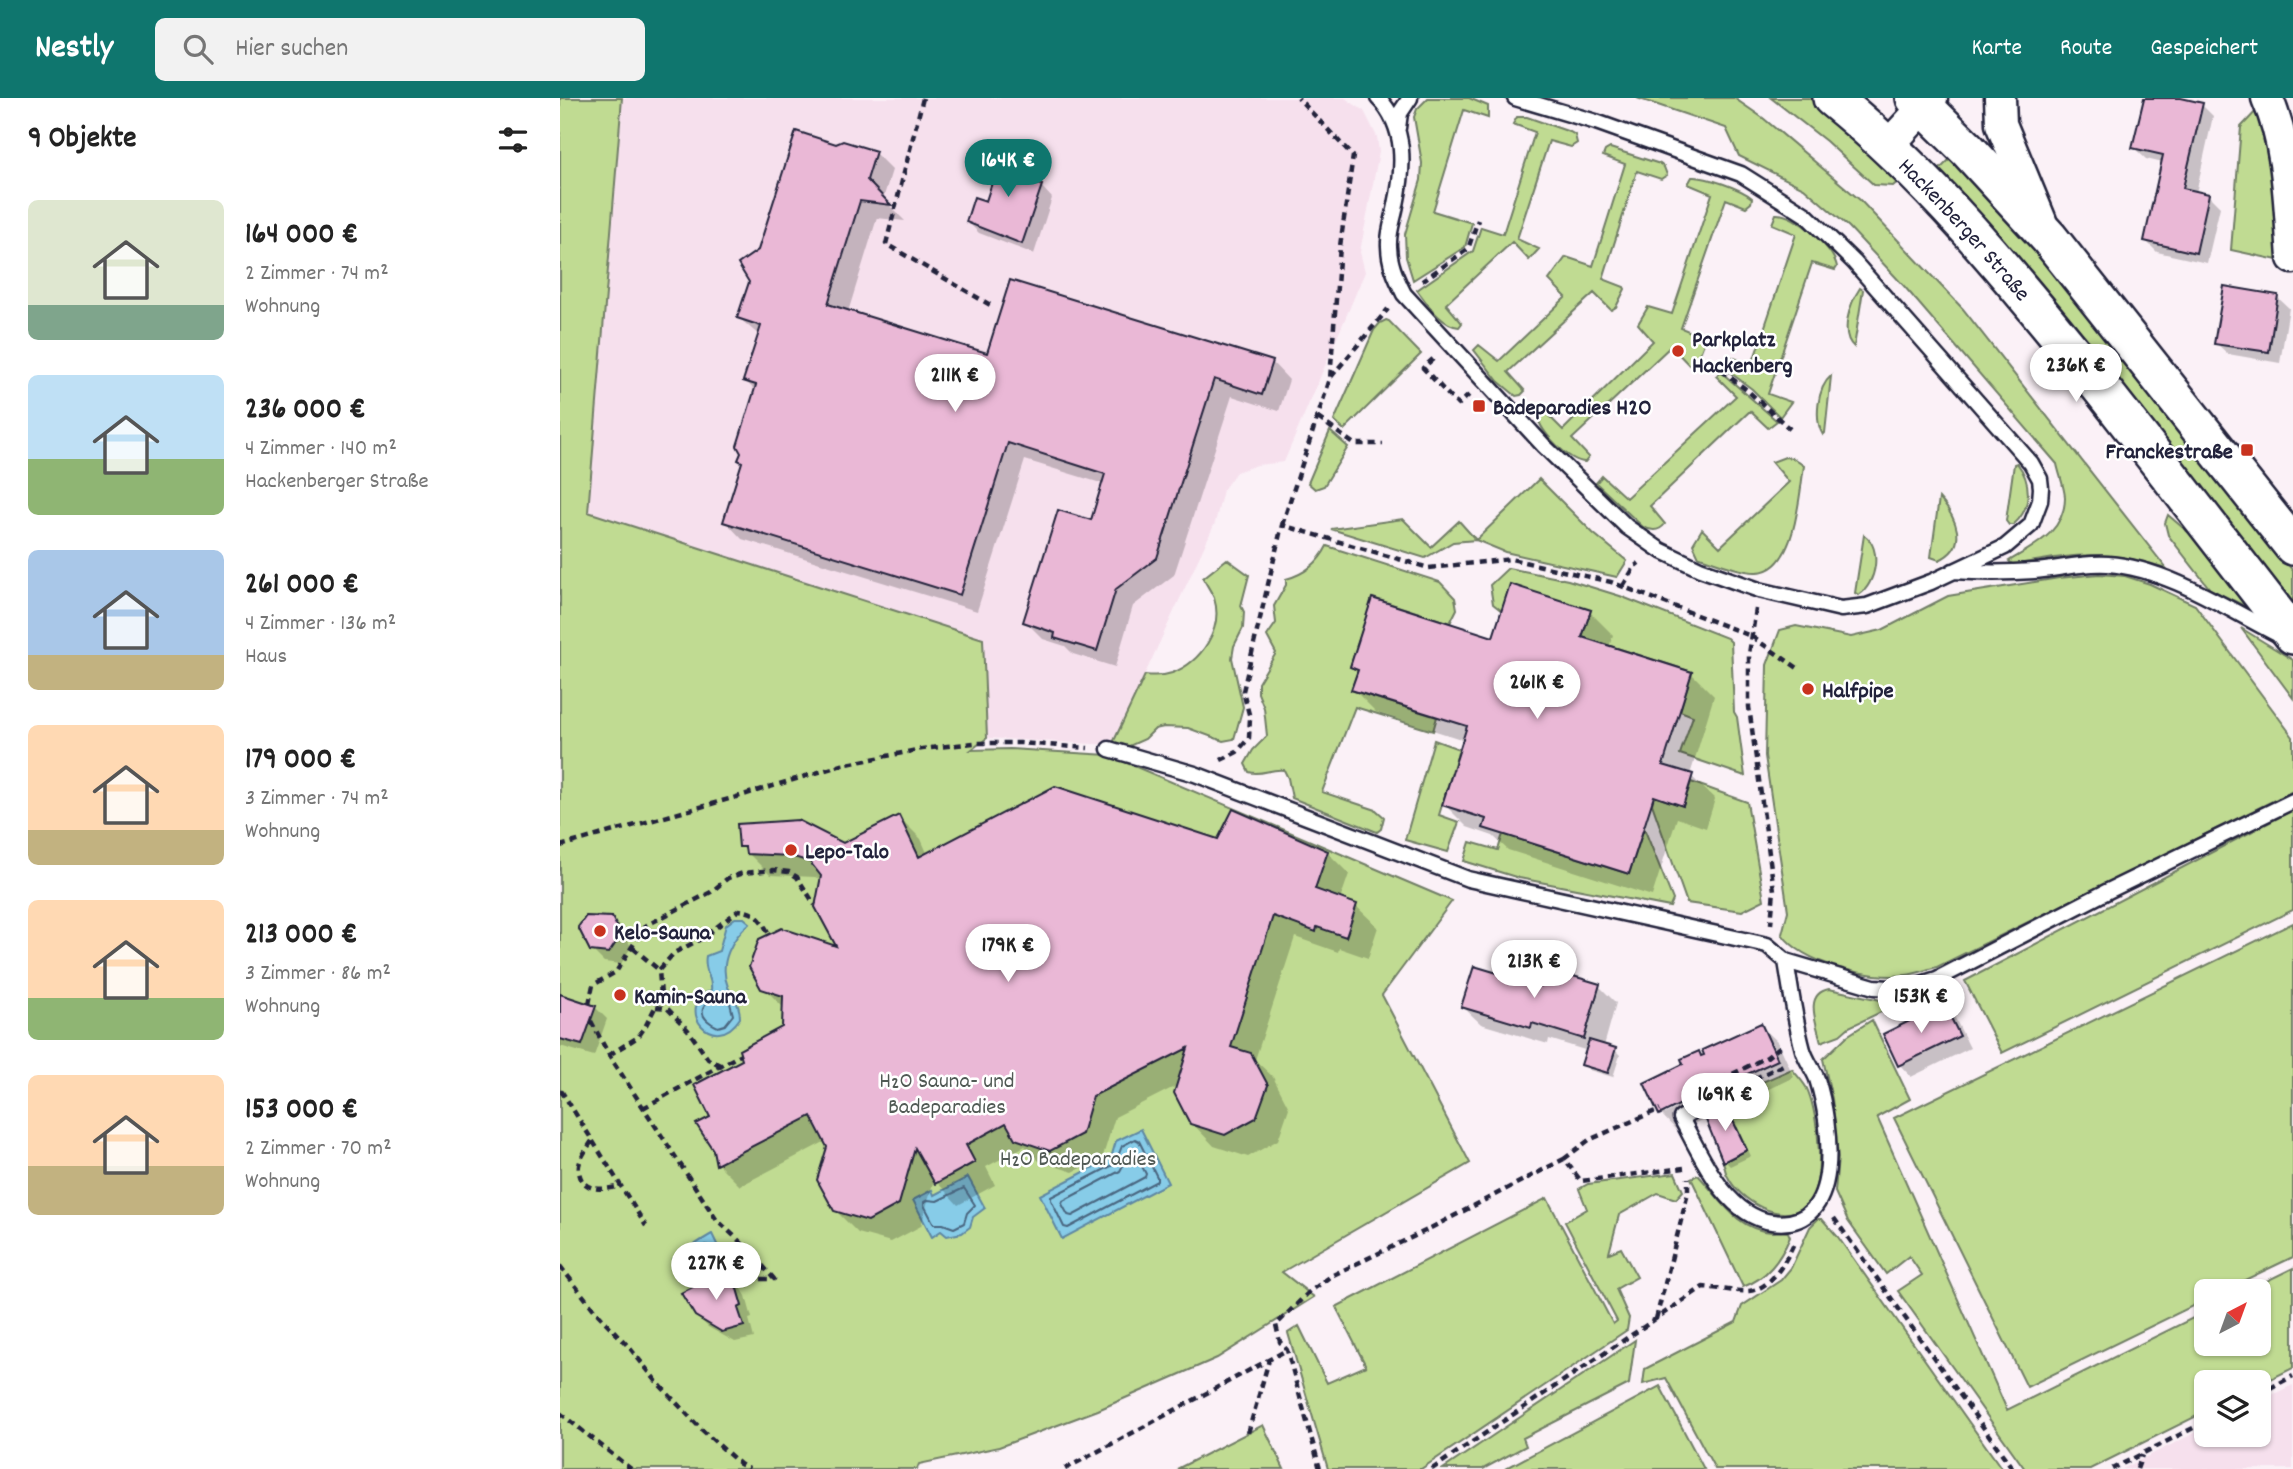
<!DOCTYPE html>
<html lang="de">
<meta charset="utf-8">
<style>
:root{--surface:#fff;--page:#f2f2f2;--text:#222;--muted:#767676;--accent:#0f766e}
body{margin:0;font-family:Dekko,sans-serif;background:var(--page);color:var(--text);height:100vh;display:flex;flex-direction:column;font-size:26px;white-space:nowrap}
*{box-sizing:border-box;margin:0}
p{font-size:23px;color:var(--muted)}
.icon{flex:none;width:38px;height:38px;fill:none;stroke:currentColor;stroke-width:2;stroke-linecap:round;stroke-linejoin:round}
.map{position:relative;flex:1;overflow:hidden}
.panel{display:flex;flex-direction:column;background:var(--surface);width:560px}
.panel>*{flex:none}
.needle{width:46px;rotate:41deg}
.buttons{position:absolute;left:1634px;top:1181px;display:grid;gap:14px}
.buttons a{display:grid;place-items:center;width:77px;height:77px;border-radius:10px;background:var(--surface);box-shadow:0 2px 5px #0004;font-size:35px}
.price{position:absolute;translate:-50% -60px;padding:0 16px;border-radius:24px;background:#fff;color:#222;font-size:23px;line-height:46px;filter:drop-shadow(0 2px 4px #0008)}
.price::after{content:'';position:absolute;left:50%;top:42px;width:21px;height:16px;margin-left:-10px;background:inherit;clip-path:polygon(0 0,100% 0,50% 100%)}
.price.on{background:var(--accent);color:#fff}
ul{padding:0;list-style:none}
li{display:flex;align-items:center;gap:21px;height:175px;padding:0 28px}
li span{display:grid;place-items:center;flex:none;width:196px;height:140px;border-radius:10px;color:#555}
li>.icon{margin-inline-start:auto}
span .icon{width:84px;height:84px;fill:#fffc;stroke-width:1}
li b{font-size:30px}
h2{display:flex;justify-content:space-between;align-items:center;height:84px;padding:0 28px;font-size:30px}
header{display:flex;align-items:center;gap:42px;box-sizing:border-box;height:98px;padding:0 35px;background:var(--accent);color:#fff}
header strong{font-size:33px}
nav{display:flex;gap:38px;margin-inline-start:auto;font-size:24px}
.search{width:490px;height:63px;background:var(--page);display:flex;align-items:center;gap:18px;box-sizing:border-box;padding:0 24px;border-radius:10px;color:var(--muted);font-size:26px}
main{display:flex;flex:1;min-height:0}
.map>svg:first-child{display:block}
</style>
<header>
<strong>Nestly</strong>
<div class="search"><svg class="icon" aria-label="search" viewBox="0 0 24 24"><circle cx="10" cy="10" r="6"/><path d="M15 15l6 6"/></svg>Hier suchen</div>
<nav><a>Karte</a><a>Route</a><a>Gespeichert</a></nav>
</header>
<main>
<section class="panel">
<h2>9 Objekte<svg class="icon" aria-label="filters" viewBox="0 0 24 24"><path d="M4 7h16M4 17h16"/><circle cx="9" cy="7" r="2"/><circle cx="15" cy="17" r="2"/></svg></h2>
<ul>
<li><span style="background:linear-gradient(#dfe7d0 75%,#7fa58c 0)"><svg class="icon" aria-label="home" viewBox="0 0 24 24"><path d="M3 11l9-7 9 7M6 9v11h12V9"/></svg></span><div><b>164 000 €</b><p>2 Zimmer · 74 m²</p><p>Wohnung</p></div></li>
<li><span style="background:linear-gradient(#bfe0f5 60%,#8fb573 0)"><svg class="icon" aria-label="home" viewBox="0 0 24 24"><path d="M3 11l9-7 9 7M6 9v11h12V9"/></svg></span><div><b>236 000 €</b><p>4 Zimmer · 140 m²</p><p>Hackenberger Straße</p></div></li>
<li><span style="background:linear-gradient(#a9c7e8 75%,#c2b280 0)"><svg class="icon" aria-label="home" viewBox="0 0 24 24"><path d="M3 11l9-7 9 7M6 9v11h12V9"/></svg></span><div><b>261 000 €</b><p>4 Zimmer · 136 m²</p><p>Haus</p></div></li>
<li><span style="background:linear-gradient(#ffd9b3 75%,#c2b280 0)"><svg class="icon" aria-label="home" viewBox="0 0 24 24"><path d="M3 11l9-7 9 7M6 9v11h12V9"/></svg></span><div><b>179 000 €</b><p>3 Zimmer · 74 m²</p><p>Wohnung</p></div></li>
<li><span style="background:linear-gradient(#ffd9b3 70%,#8fb573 0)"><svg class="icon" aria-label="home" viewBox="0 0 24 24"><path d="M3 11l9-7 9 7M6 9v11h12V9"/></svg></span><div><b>213 000 €</b><p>3 Zimmer · 86 m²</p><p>Wohnung</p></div></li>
<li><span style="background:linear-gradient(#ffd9b3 65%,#c2b280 0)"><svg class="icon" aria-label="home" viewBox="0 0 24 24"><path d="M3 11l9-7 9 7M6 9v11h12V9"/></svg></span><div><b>153 000 €</b><p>2 Zimmer · 70 m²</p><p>Wohnung</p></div></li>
</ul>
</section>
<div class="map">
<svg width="1733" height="1371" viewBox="0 0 1733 1371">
<rect width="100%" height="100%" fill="#fbf1f7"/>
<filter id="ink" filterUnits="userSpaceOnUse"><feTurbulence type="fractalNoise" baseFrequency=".0143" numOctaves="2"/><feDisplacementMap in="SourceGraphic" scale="14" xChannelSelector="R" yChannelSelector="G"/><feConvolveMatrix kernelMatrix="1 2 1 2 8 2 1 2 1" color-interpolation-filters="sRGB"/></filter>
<g filter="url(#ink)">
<!-- built -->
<path fill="#f6e0ed" d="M62 0H785L804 13 817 39 819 54 800 154 805 174 724 364 697 367 676 374 663 392 655 425 552 647 427 640 422 541 28 415Z
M1733 1287V1371H1562L1647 1329V1337H1699V1303Z"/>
<!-- green -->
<path fill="#c0db92" stroke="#717e66" stroke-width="2" d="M0 0H62L28 414 423 541 427 640 411 652 450 651 548 657 892 803 822 897 910 1065 722 1174 754 1199 657 1260 538 1312 439 1349 359 1366 357 1371H0Z
M868 0H909L928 8V20L904 12 873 113 912 125 905 149 853 182 846 159 845 136 861 82 862 65 854 19 857 11Z
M1077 0H1174L1203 20 1300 102 1403 211 1606 470C1550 451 1510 456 1453 467L1449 463C1475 447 1505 434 1505 399 1504 388 1499 376 1497 366L1344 188 1289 129 1244 90 1179 58 1166 30Z
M1211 0H1249L1269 15 1341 81 1333 88 1314 87 1266 43Z
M1699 10 1708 30 1722 163 1671 152 1681 29Z
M957 19H967L1010 34 1015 37 1017 45 1011 49 989 43 957 141 979 151 969 162 952 144 886 206 902 225 899 229C881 228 867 205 857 192L913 153 921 129 943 136 975 34 953 26Z
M1050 50 1100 66 1104 69 1107 77 1101 81 1077 73 1043 181 1064 189 1065 191 1056 209 1051 212 1034 195 948 274 965 293 961 297 956 298 938 283 914 252 919 247 939 263 1006 199 989 182 1006 159 1033 168 1065 66 1043 58 1045 53Z
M1393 58 1445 113 1599 300 1733 473V512L1376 75Z
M1132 79C1145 78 1182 91 1192 100L1191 105 1186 109 1166 101 1121 230 1146 240 1141 253 1129 267 1111 248 1012 341 1029 359 1025 364C1010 364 980 334 978 319L984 313 1003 332 1093 243 1078 226 1088 209 1112 216 1152 96 1128 86Z
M1216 116C1236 115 1274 150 1277 169L1275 172 1252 165 1208 296 1231 304 1220 319 1192 291 1164 270 1169 258 1192 267 1236 136 1212 126Z
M1300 190 1303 192 1294 249C1279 236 1290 205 1300 190Z
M826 222 829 223 861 256 784 332 774 323 814 232 820 225Z
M1161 274 1217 323 1208 330 1190 313 1090 408 1105 426C1099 434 1091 433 1083 429L1036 385 1042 378 1066 400 1176 298 1156 278Z
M1271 278 1265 335 1263 337C1254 322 1257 290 1271 278Z
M770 333 788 349 764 388 755 391 748 385Z
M1225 359 1233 360 1244 368C1239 397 1236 473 1197 474 1181 475 1155 463 1139 459L1133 446 1142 431 1160 449 1229 384 1212 364Z
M1457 365C1472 384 1472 411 1453 427H1449L1446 423 1454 366Z
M979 381 1033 435 1067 463 1057 479 945 454 916 442 893 444 865 460 771 431 843 421 871 449 899 423 916 442Z
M1379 400C1396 419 1410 448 1379 462L1371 459Z
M1608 417 1650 453 1691 511 1650 491 1608 437 1605 425Z
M1304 437C1323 450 1316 486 1299 497L1295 495Z
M767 448 880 484 895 500 897 511 890 525 813 500 790 569 798 572 791 592 877 619 873 633 795 609 762 694 816 712 824 719 821 731 817 734 732 700 728 680 724 672C711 670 701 678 689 674L685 666 693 652 707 638 704 610 698 595V585L716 555 707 538 716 525 714 508 726 487V481C745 476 758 466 767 448Z
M667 461 689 477 681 508 684 514 683 530 674 548 672 560 683 609 674 641 663 643 628 630 604 629 595 631 585 641 567 649 552 647 585 577C594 578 603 578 612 575 641 564 664 531 654 500 651 493 646 486 643 480Z
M948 470 1008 482 1060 498 1167 540 1171 544 1174 614 1177 619 1185 678 1120 656 1133 618 1120 613 1132 574 1022 539 1031 512 942 513 933 506 930 487Z
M1539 476 1565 478 1590 486 1635 507 1733 639V693L1377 869C1367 871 1357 876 1346 877 1311 882 1243 866 1222 836L1228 813 1205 658 1207 567 1220 532 1236 528 1291 539 1322 532 1388 498 1499 480Z
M1681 530 1733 562V600Z
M874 642 899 651 879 717 899 724 888 754 845 742Z
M1131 684 1187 704 1204 802 1182 813 1127 805 1092 706 1094 698 1123 708Z
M1733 712V812L1442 955 1405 883Z
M1084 730 1113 802 1110 809 959 780 904 763 910 744 938 752 943 736 1069 776Z
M1733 825V1159L1662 1193 1647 1194V1201L1467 1289 1334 1020Z
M1269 891 1330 904 1334 908 1289 929 1280 937 1261 944C1257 926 1243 896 1269 891Z
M1312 922 1350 1001 1317 1019 1447 1312 1647 1213V1246H1699V1194L1686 1193 1733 1170V1270L1699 1287V1284H1647V1313L1530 1371H1465L1338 1193 1362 1177 1349 1158 1326 1176 1288 1123 1275 1094 1278 1059 1272 1001 1263 961 1287 938Z
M1232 971C1237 978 1245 985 1248 993 1258 1018 1268 1088 1245 1108 1222 1128 1179 1102 1168 1079 1165 1075 1165 1068 1163 1064L1187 1052 1177 1030 1173 1032 1159 1003Z
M1115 1075 1123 1093 1116 1101 1098 1095 1059 1117 1049 1155 1061 1150 1077 1179 1056 1191 1069 1220 1067 1232 861 1371H768L728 1235 739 1228 767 1285 806 1268 776 1209 987 1100 1053 1226 1057 1223 1005 1124 1027 1111 1019 1091 1028 1086Z
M1138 1077C1160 1100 1176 1132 1212 1134 1217 1134 1223 1133 1228 1134L1230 1139C1220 1162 1207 1180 1183 1189L1131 1080Z
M1258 1121H1262L1278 1139 1442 1371H1155L1106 1280 1083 1286 1085 1271 1176 1224 1182 1208 1221 1182 1231 1170 1250 1129Z
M1075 1242 1069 1286 963 1340 966 1348 923 1371H883Z
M1100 1288 1144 1371H945Z
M703 1327 724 1371H617Z"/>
<!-- water -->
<path fill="#87cce8" stroke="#5f88a3" stroke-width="2" d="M175 820H184L190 825C172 840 158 865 168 889 173 901 180 905 180 920 154 960 113 910 151 892 153 880 143 873 146 858L159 853 166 827Z
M581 1031 608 1085 502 1141 480 1097 551 1060 556 1043Z
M408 1079 425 1110 413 1119 410 1129 402 1135 387 1138 381 1133 372 1139 353 1102 372 1092 374 1097Z
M152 1136 164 1161 123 1182 113 1161C127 1153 137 1144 152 1136Z"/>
<!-- shadow -->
<path fill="#0003" fill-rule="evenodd" d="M1585 0H1613L1642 7 1653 18 1636 95 1648 97 1660 109 1647 165 1597 154 1586 143 1603 65 1586 61 1574 50Z
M276 48 315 55 332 72 323 101 345 123 317 120 288 214 428 257 712 264 729 282 719 313 672 298 614 477 573 508 555 569 513 556 505 548 483 541 465 523 532 424 544 386 465 362 417 513 182 441 165 423 184 365 196 293 185 283 200 238 179 220 200 153Z
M470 58 482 69 476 87 481 88 492 100 474 156 419 135 408 124Z
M1717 199 1729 210 1720 265 1668 256 1656 245Z
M1030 514 1053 537 1049 549 1131 575 1154 598 1130 677 1155 701 1146 730 1117 720 1092 798 948 752 933 738 907 729 884 706 904 642 816 614 793 591 798 575 792 569 934 541Z
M339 719 361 741 368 757 659 743 767 754 789 776 780 802 796 808 818 829 808 860 779 850 778 854 735 839 695 962 713 979 729 1010 718 1042 688 1059 654 1048 632 1025 618 987 555 1019 543 1058 513 1074 479 1063 465 1048 426 1069 435 1087 398 1107 374 1081 361 1128 331 1144 298 1135 275 1112 269 1049 266 1043 180 1088 158 1066 154 1051 153 1020 184 963 224 930 225 911 203 889 279 851 262 782 255 779 210 777 181 748 283 747Z
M51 820 63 832 71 849 61 866 44 864 32 852Z
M1039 888 1056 905 1044 948 1055 952 1060 957 1053 979 1029 972 1023 966 1028 953 989 941 988 946 921 926 903 909 982 890Z
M0 898 35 909 47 921 34 958 0 948Z
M1384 908 1395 920 1410 950 1351 979 1340 967 1325 937Z
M1200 927 1218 944 1234 979 1173 1008 1174 1010 1168 1009 1191 1058 1170 1068 1165 1063 1147 1019 1118 1034 1101 1016 1086 986 1126 967 1139 955 1143 959ZM1156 987 1157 990 1105 1016V1012Z
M167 1173 178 1185 186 1198 192 1220 189 1221 194 1240 175 1244 148 1229 136 1217Z"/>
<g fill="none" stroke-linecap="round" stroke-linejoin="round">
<!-- shore -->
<path stroke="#4a6680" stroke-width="2" d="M161 894 170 905 173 917 165 927 158 929C132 917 143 904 161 894Z
M575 1041 579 1043 597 1079V1083L508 1130 504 1129 491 1102V1099L555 1066 562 1048Z
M571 1053 575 1055 586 1076 585 1079 512 1118 508 1117 502 1106 503 1103 560 1073Z
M404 1090 415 1107 407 1115 404 1125 394 1130 383 1126H374L364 1107V1104L368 1102 377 1103Z
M146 1147 150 1149 153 1159 129 1171 126 1170 124 1163Z"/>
</g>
<!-- building -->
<path fill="#eab8d6" stroke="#22223b" stroke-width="2" d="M1584 0H1621L1643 5 1623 90 1649 96 1636 155 1584 143 1603 57 1572 50Z
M236 33 276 46 283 43 316 53 307 82 331 107 300 103 268 206 427 255 450 182 713 263 702 297 654 281 597 460 556 491 537 553 494 540 495 535 463 524 498 412 531 422 545 376 448 345 400 497 163 424 182 364 178 362 181 355 177 348 196 287 183 283 201 228 177 220 189 184 178 166 198 152Z
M444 48 471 56 463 81 482 87 462 146 406 124 414 99 426 103Z
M1664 188 1718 197 1709 254 1654 246Z
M950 486 1031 512 1022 539 1132 574 1103 667 1133 676 1123 708 1094 698 1069 776 923 730 926 721 882 707 907 628 791 592 798 572 790 569 812 500 933 539Z
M495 688 658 741 673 711 768 753 755 791 797 806 786 839 757 829 756 834 713 818 671 949 691 955 708 987 696 1020 665 1037 630 1026 614 995 628 950 533 998 522 1036 490 1053 455 1041 446 1025 406 1047 415 1064 375 1086 355 1050 339 1106 308 1123 274 1113 257 1082 267 1049 251 1018 156 1067 153 1052 136 1026 150 1019 134 987 182 962 179 952 222 929 223 898 201 891 189 869 199 841 222 830 276 848 255 809 261 778 250 764 231 758 186 756 185 749H179L177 726 238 722 283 745 339 717 359 759Z
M26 818 52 819 61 837 49 855 30 853 18 829Z
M914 868 981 888 986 870 1040 886 1024 941 972 925 971 930 901 909Z
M0 896 36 908 22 947 0 941Z
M1384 906 1400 938 1338 968 1323 936Z
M1201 925 1218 962 1157 990 1159 993 1149 992 1099 1017 1084 985 1123 966 1121 961 1139 953 1141 958 1144 957 1142 952Z
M1029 942 1056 950 1048 975 1021 967Z
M1163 1002 1187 1052 1163 1064 1144 1017 1158 1009Z
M167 1171 175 1184 182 1208 178 1210 184 1228 162 1234 135 1218 121 1195Z"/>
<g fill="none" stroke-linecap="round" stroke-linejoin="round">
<defs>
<path id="service" d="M818 0C847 29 844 70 836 107 834 119 829 132 829 144 828 163 836 180 844 196L984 348 1067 429 1100 452 1140 471 1199 492 1281 511 1307 508 1371 484 1445 449 1471 427 1480 403 1481 390 1480 381 1471 365 1294 164 1246 117 1181 76 1036 24 955 0
M838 30 840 15 850 0
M1393 473C1421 475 1446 475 1474 473 1499 471 1523 464 1548 466 1607 470 1669 512 1721 538
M549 651 635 676 908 781 1207 847 1226 863 1314 889 1345 891 1377 881 1548 793 1733 703
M1153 1001 1121 1020C1141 1057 1165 1117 1212 1124 1286 1134 1271 1025 1257 981 1253 971 1246 962 1243 952 1235 923 1231 893 1226 863"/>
<path id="minor" d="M1440 0 1441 26 1481 123
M1707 0C1729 49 1729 107 1733 160
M1328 48 1372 0"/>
<g id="tertiary">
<path id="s1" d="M1272 0C1369 78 1447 174 1525 270 1595 358 1664 448 1733 537"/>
<path d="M1355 0 1408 52 1489 140 1733 448"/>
</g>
</defs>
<!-- service casing -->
<use href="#service" stroke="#22223b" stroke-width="19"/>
<!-- minor casing -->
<use href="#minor" stroke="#22223b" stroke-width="35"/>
<!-- tertiary casing -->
<use href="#tertiary" stroke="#22223b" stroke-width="42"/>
<!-- path -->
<path stroke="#22223b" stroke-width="4.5" stroke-dasharray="7 5" stroke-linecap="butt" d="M363 0 326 146 432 208
M862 183 908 151 918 122
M873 261 863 270 898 307 909 297
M1152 265 1188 293 1230 331
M771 279 828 211
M758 320 794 346H823
M722 427 770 281 780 148 793 58 738 0
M1063 488 1075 468 1079 465
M1196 511 1189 556V609L1214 792 1211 826
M661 662 677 654 689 640 690 620 683 593 722 427 869 470 951 461 1051 484 1191 538 1239 571
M0 748 180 698 282 667 362 651 414 645H460L528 650
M73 850 99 872
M29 906 33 887 56 874 85 828 151 794 168 780 183 775 213 772 229 774 237 779 255 807
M96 909 107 910 128 932 148 961 160 967
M31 923 49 957 156 1121 192 1155 214 1181H173
M49 957 78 939 85 929 101 898 99 872 114 855 141 841 179 812C196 814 201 821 209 836
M1162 981 1207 959 1221 948
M1173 991 1225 966
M0 994H2L86 1128
M83 1010 180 957
M32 1043C27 1051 17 1063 19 1073 21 1095 46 1092 60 1088
M1004 1061 1029 1042 1100 1011
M1274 1120 1453 1371
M0 1168 36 1214 69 1249 97 1284 140 1330 180 1366 189 1371
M1096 1221 1128 1095V1080
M1699 1296 1733 1278
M0 1315 71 1371
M688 1335 709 1262
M505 1371 727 1252
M760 1371 727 1252 720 1244 716 1227 748 1195 771 1178 865 1133 1004 1061 1021 1083 1124 1070
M872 1371 1143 1189C1158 1190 1174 1194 1189 1193 1211 1191 1226 1163 1234 1145
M1552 1371 1647 1323
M1577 1371 1582 1357"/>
<!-- service -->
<use href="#service" stroke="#fff" stroke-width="14"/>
<!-- minor -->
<use href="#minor" stroke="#fff" stroke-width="30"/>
<!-- tertiary -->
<use href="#tertiary" stroke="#fff" stroke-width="37"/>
</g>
</g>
<!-- markers -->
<g fill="#c8321e" stroke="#fff" stroke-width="2.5">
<circle cx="1118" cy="253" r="7"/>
<rect x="912" y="301" width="14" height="14" rx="3.5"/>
<rect x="1680" y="345" width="14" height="14" rx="3.5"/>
<circle cx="1248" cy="591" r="7"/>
<circle cx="231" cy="752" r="7"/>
<circle cx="40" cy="833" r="7"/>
<circle cx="60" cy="897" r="7"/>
</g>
<g text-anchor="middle" stroke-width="5" stroke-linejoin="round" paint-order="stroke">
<!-- street labels -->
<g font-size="23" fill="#22223b" stroke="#fff">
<text dy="8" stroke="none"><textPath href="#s1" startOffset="187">Hackenberger Straße</textPath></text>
</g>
<!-- poi labels -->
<g font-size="23" font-weight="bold" fill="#22223b" stroke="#fff" text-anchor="start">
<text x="1132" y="248">Parkplatz<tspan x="1132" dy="26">Hackenberg</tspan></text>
<text x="933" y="316">Badeparadies H2O</text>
<text x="1673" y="360" text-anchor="end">Franckestraße</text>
<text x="1262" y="599">Halfpipe</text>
<text x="245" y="760">Lepo-Talo</text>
<text x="54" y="841">Kelo-Sauna</text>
<text x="74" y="905">Kamin-Sauna</text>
</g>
<!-- park labels -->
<g font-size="23" fill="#515a55" stroke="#fff">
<text x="387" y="989">H₂O Sauna- und<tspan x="387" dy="26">Badeparadies</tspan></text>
<text x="518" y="1067">H₂O Badeparadies</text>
</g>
</g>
</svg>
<div class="buttons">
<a><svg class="needle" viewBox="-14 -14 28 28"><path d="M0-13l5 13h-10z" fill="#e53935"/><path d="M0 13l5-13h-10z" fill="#767676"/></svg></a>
<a><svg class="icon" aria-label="layers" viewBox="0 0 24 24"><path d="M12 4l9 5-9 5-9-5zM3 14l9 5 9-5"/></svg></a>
</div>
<b class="price on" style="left:448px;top:101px">164K €</b>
<b class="price" style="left:1516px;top:306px">236K €</b>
<b class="price" style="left:395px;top:316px">211K €</b>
<b class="price" style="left:977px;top:623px">261K €</b>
<b class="price" style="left:448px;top:886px">179K €</b>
<b class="price" style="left:974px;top:902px">213K €</b>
<b class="price" style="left:1361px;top:937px">153K €</b>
<b class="price" style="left:1165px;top:1035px">169K €</b>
<b class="price" style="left:156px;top:1204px">227K €</b>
</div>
</main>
